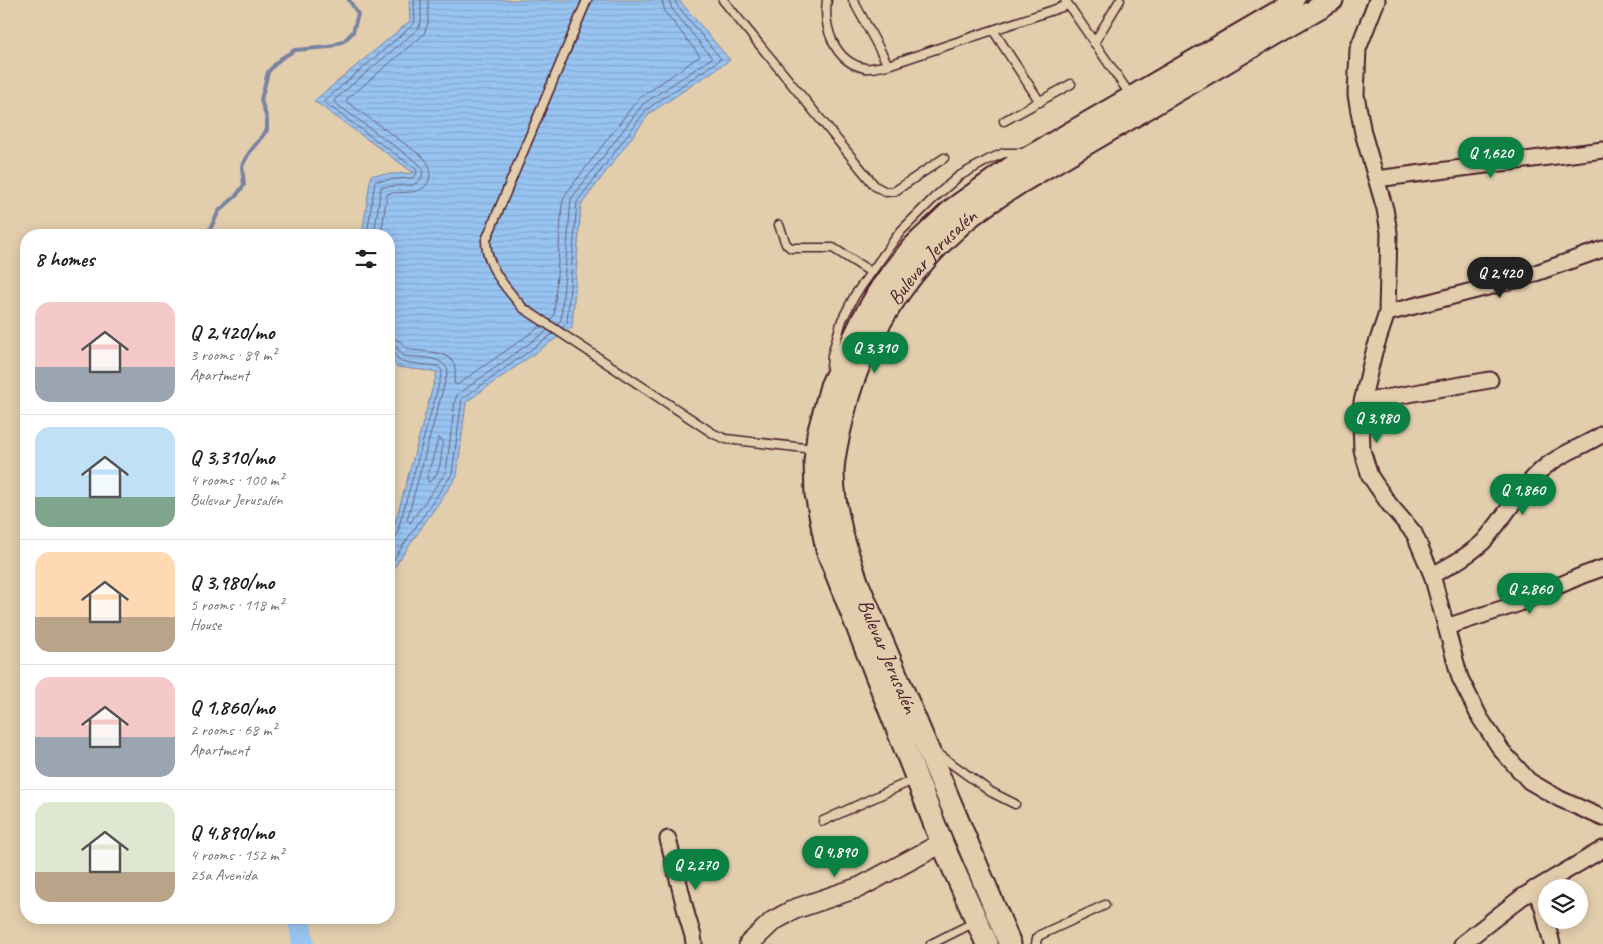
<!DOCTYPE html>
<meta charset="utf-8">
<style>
:root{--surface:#fff;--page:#f2f2f2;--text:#202124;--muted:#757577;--line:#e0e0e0;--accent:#0b8043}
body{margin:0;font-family:Caveat,sans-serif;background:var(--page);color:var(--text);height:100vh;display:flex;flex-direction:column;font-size:19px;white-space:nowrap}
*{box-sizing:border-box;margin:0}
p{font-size:16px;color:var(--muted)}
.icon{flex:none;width:28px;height:28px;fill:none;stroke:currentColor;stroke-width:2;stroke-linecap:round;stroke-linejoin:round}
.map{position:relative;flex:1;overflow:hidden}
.side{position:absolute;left:20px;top:229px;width:375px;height:695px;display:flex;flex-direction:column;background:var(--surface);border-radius:20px;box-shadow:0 2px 12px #0003}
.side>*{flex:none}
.buttons{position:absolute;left:1538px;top:879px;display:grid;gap:10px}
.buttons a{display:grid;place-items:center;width:50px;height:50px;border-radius:50%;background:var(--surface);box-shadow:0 2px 12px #0003;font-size:25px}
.price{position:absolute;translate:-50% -42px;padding:0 11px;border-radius:18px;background:var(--accent);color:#fff;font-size:16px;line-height:32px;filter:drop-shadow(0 1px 2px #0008)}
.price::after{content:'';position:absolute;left:50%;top:30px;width:15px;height:11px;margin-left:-8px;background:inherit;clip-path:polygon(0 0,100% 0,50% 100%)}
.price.on{background:#222;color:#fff}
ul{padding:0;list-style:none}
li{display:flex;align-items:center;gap:15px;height:125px;padding:0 15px}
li+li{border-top:1px solid var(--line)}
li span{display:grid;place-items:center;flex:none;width:140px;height:100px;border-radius:15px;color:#555}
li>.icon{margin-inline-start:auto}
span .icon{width:60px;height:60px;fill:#fffc;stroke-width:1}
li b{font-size:21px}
h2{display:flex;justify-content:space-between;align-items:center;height:60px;padding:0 15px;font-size:21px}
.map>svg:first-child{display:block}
</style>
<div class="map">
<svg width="1603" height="944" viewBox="0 0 1603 944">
<defs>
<pattern id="water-rules" width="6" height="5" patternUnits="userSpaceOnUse" patternTransform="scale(1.25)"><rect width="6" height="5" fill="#98c4f2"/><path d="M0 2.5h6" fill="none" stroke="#84a8d0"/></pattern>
</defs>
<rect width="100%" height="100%" fill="#e2cead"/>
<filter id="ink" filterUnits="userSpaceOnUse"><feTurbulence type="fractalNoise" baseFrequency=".02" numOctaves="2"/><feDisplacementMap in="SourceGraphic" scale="10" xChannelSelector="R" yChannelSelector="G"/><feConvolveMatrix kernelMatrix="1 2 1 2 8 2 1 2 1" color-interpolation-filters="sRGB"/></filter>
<g filter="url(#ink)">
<!-- water -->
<path fill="url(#water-rules)" stroke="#7982a2" d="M409 0H679L730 60 650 113 581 205 572 327 466 402 457 476 389 575V545L437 372 397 367 389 354V235H362L371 175 414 173 314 101 410 21Z"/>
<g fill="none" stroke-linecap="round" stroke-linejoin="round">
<!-- shore -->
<path stroke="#69617b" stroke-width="1" d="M367 235 375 181 412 178 416 175 417 170 325 103 324 101 413 25 415 21 414 0
M374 235 381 187 413 185 418 182 422 177 423 169 418 163 335 103 334 100 418 29 421 22V0
M381 235 387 194C402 190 428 198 430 175 431 167 428 162 423 157L347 102 346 100 424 34 428 23V0
M550 320 554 316 562 204 565 195 638 99 700 56 665 12 662 0
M557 324 561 320 571 199 643 104 712 58 672 9 669 0
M562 328 567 323 577 202 647 109 721 59 677 5 675 0
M389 338C403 339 400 345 409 349 412 351 418 350 421 351 444 353 460 355 454 383L457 385 541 326
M389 346 397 348 404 356C418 358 443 355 448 371L407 520 410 523 446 472 455 401 457 395 548 330
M389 352 394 354 401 362 437 366 441 369 442 373 396 537 393 541 389 542
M439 438 443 441C441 455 442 474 429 482L427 479Z
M389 566 452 474 462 399 553 334"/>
<!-- stream -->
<path stroke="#7982a2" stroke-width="4" d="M207 235 219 211 236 196 244 185 242 166 249 153 267 130V119L261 100 268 72 280 59 295 50 329 47 344 41 353 32 358 14 349 0"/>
<!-- river -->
<path stroke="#98c4f2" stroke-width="22" d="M299 918 303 944"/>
<defs>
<path id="service" d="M587 0 486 240C486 267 506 288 523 308L714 434 726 439 814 449
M723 0 875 186 886 192 895 191 944 158
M827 0C823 27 834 62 865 68 872 69 881 66 888 65L1068 5
M853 0 888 65
M1065 0 1131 96
M993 30 1040 102
M1094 43 1120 0
M1004 121 1071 84
M779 225 786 244 791 248H833L871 272
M831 368 832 355 842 320 855 295 900 232 935 197 959 176 988 160 1004 153H1023
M934 751 991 792 1015 804
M823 821 915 779
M931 944 975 922
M1036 944 1037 938 1040 935 1105 905"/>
<path id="minor" d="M1377 0 1358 49 1356 95 1363 133 1385 209 1389 232 1387 313 1374 352 1362 402 1361 420 1362 450 1370 476 1389 504 1414 533 1432 575 1460 678 1480 718 1502 751 1529 781 1560 799 1603 818
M1376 179 1603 150
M1387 313 1519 279 1603 249
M1362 402 1490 380
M1432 575C1450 566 1468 556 1483 542 1505 518 1521 486 1546 466 1564 452 1584 446 1603 434
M1446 627 1517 604 1583 575 1603 568
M668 839 687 916 693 936 694 944
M1534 889 1543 907 1546 920
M1546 920 1552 944
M1462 944 1522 897 1603 849"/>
<path id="tertiary" d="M749 944 773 921 795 909 860 887 942 843"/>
<g id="secondary">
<path d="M987 944 942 843 827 550 816 494 815 462 818 434 831 386 863 319 881 288 912 248 953 209 1012 167 1285 8 1294 0"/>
<path id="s1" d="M1010 944 858 584C845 548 834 512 833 474 833 456 838 438 842 421 858 344 903 275 962 223 980 207 1001 195 1021 182L1332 0"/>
</g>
</defs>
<!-- service casing -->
<use href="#service" stroke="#4a1f2b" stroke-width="11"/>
<!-- minor casing -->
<use href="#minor" stroke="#4a1f2b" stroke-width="19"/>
<!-- tertiary casing -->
<use href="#tertiary" stroke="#4a1f2b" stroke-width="22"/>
<!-- secondary casing -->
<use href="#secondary" stroke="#4a1f2b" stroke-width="25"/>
<!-- service -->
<use href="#service" stroke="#e2cead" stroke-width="8"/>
<!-- minor -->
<use href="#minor" stroke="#e2cead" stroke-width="15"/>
<!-- tertiary -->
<use href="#tertiary" stroke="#e2cead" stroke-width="19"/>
<!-- secondary -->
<use href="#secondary" stroke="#e2cead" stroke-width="21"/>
</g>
</g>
<g text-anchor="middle" stroke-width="4" stroke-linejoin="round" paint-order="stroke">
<!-- street labels -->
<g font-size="21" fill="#4a1f2b" stroke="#e2cead">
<text dy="7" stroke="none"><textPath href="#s1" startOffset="748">Bulevar Jerusalén</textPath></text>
<text transform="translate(888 656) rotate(67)" y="7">Bulevar Jerusalén</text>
</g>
</g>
</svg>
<div class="buttons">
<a><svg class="icon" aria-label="layers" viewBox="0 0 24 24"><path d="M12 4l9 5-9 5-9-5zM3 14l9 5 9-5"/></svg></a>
</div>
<b class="price" style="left:1491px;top:179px">Q 1,620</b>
<b class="price on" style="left:1500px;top:299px">Q 2,420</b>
<b class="price" style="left:875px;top:374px">Q 3,310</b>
<b class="price" style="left:1377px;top:444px">Q 3,980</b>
<b class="price" style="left:1523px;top:516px">Q 1,860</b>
<b class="price" style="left:1530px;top:615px">Q 2,860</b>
<b class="price" style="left:835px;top:878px">Q 4,890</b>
<b class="price" style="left:696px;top:891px">Q 2,270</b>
<section class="side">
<h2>8 homes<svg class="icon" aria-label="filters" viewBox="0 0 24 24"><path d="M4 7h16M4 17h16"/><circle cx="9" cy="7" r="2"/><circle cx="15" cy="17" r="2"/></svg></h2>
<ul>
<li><span style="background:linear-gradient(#f6c9c9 65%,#9aa5b1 0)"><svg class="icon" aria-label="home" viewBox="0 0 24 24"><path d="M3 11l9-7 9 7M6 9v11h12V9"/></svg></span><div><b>Q 2,420/mo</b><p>3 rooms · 89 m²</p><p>Apartment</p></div></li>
<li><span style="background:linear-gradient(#bfe0f5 70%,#7fa58c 0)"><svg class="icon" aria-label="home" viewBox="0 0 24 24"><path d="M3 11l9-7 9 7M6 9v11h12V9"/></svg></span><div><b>Q 3,310/mo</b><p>4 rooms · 100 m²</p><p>Bulevar Jerusalén</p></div></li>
<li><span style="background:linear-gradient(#ffd9b3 65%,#b9a48a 0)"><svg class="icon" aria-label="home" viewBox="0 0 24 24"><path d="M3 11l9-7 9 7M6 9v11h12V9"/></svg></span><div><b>Q 3,980/mo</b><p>5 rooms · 118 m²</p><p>House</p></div></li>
<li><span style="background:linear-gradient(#f6c9c9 60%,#9aa5b1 0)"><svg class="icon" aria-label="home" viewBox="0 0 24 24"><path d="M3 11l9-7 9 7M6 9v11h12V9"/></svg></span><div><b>Q 1,860/mo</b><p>2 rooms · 68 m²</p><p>Apartment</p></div></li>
<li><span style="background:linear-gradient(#dfe7d0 70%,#b9a48a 0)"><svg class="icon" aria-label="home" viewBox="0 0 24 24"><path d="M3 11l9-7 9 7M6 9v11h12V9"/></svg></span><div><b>Q 4,890/mo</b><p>4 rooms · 152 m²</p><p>25a Avenida</p></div></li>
</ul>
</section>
</div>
